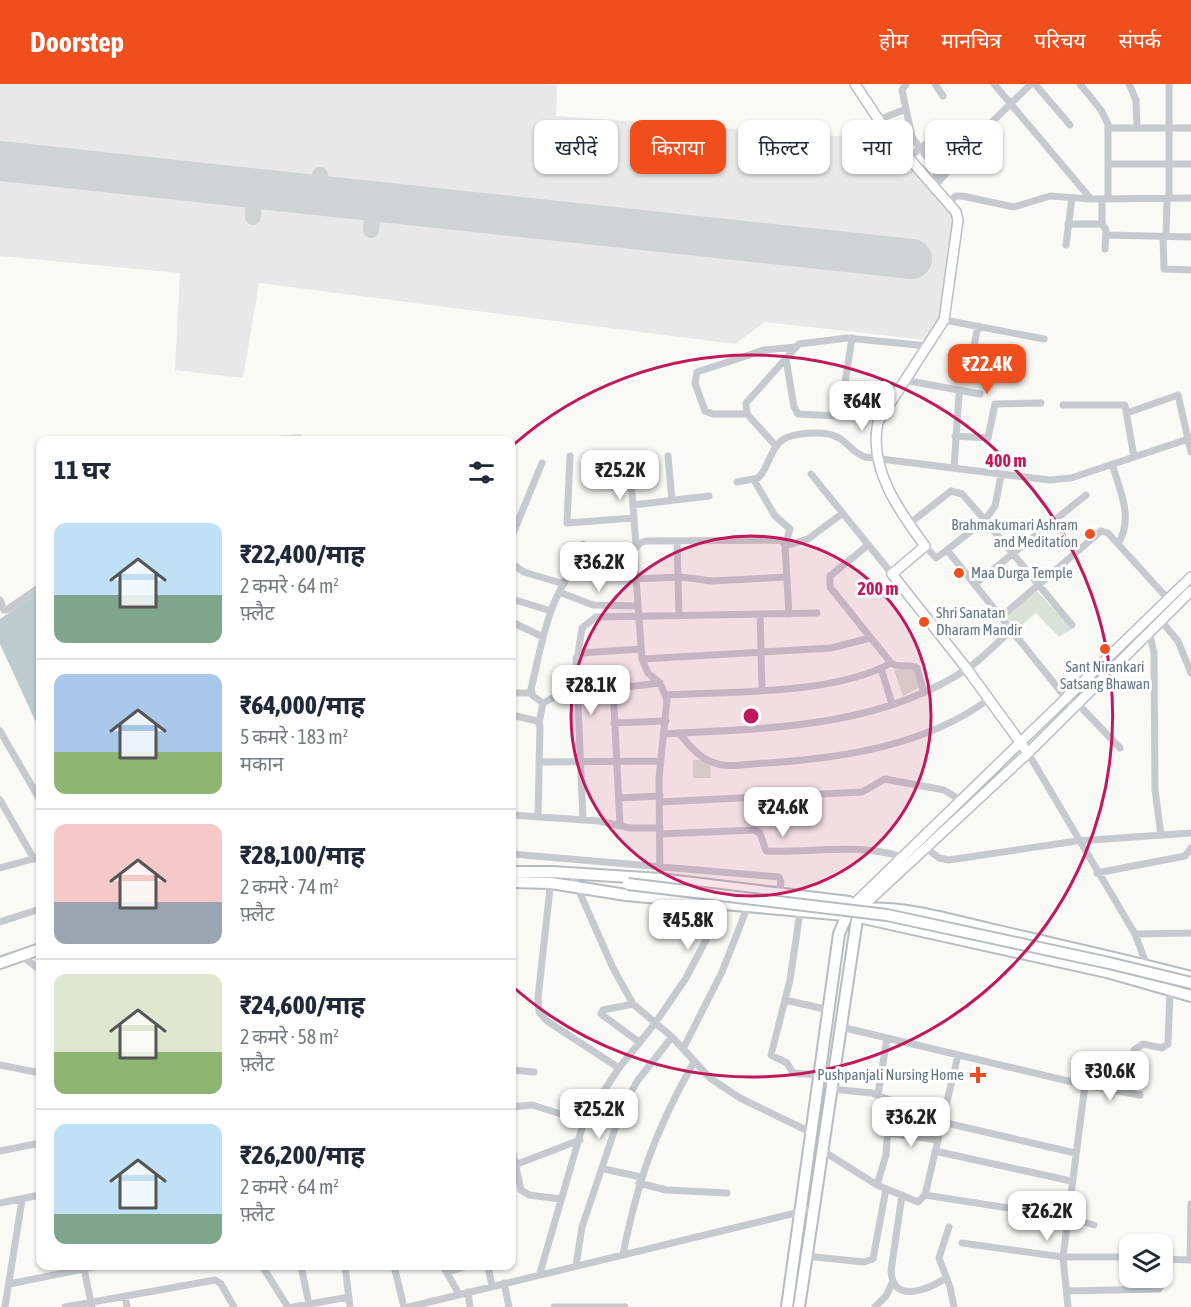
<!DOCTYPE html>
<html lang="hi">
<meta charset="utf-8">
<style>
:root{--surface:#fff;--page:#f6f6f7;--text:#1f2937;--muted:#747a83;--line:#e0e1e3;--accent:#f14e1e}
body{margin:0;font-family:"Asap Condensed","Noto Sans Devanagari",sans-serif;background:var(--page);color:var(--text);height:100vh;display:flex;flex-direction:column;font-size:22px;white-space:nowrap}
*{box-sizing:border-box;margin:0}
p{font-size:20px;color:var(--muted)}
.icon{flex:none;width:33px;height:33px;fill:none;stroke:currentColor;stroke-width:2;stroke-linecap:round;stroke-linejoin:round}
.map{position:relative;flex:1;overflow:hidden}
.panel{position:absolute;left:36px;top:352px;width:480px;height:834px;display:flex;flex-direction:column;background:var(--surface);border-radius:12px;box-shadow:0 2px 4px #0004}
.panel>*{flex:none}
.hud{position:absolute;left:534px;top:36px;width:567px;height:54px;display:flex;gap:12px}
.fabs{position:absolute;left:1119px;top:1150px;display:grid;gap:12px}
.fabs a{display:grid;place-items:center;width:54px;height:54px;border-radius:12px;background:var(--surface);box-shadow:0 2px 4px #0004;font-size:30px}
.price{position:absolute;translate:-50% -51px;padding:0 14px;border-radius:12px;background:#fff;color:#222;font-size:20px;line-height:39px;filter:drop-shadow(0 2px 3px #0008)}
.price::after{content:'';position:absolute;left:50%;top:36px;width:18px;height:14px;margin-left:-9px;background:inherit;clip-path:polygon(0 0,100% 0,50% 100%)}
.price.on{background:var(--accent);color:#fff}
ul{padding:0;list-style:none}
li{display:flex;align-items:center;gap:18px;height:150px;padding:0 18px}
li+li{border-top:2px solid var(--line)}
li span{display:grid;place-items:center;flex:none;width:168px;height:120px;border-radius:12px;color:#555}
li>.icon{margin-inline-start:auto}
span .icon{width:72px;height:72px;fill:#fffc;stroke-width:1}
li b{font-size:26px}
h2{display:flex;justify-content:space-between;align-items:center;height:72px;padding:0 18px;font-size:26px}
.chip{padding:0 21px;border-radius:12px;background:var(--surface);box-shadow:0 2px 4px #0004;font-size:21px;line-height:54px}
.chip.on{background:var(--accent);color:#fff}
header{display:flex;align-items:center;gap:36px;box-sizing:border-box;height:84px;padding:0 30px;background:var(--accent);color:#fff}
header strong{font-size:28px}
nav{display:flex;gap:33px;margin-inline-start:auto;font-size:21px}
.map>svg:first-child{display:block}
</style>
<header>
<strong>Doorstep</strong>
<nav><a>होम</a><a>मानचित्र</a><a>परिचय</a><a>संपर्क</a></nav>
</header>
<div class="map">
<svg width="1191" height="1223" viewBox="0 0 1191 1223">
<rect width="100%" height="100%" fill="#f9f9f6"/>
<!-- built -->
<path fill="#e7e8e7" d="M0 0H545L557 1 556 32 892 56 955 131 939 236 927 256 765 238 735 260 259 199 243 294 175 286 180 189 0 172Z"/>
<!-- green -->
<path fill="#dae1d7" d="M301 350 302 357H221Z
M1037 507 1072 545 1059 553 1036 529 1017 545 1006 533Z
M917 582 924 601 903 612 894 586Z
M710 675 711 694H693V676Z"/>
<!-- water -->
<path fill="#bdcace" d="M40 507V647L0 560V535Z"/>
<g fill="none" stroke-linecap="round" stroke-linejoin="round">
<!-- taxiway -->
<path stroke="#d0d3d4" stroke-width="16" d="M318 112 320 91
M253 133 255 105
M371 146 374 119"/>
<!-- runway -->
<path stroke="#d0d3d4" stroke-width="40" d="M0 77 912 175"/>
<defs>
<path id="secondary" d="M855 0 888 50 956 128 958 136 944 236 878 338C868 384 899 427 925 462L892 490 967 585 1028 669
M856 818 1191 493
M862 823 1028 669 1191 507"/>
<path id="primary" d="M512 788H552L660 795 849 818
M512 798 551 799 626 811 845 831
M862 825C908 822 954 837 998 847 1062 862 1127 876 1191 893
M859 833 1107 888 1191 912
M0 879 40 865
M787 1223 839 850 846 833
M799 1223 857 835"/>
</defs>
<!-- secondary casing -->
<use href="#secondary" stroke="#b8bec2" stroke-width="12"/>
<!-- primary casing -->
<use href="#primary" stroke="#b6bcc0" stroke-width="14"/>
<!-- street -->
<path stroke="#c6cace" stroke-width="7" d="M906 0 902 6 912 53 932 80 939 97
M935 0 943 12
M994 0 1091 115
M1035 0 1070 41
M1080 0 1101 26 1108 40V115
M1129 0 1136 16 1137 44
M1169 0V114
M878 36 906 25
M1109 44H1191
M908 74 944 46 967 66
M1108 80H1191
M933 104 993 37 1031 0
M1102 115V140
M948 118 956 112H962L1014 123 1050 112 1091 115 1191 114
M1068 140H1102L1106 146 1105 165
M1106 151 1191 153
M1163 153 1164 185 1191 186
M1166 153 1167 115
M1066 161 1072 114
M944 236 1044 255
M786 275 794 323 798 330 837 332
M969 287 978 242
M904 296 980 310
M843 312 852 254
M1063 321H1125L1134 373
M1127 329 1178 311 1191 368
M747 330H713L705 327 695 299 697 288 764 266 795 263
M955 352 988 354 995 320 1041 319
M776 362 747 330 746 319 799 260 847 254 928 262
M629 370 636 461
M570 372 567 439 634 434
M668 372 672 416
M1112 380C1120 407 1134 434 1118 460
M954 384 959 311
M811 390 892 490
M754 396 775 432 790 445 785 462 808 455 843 429
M737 398 758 394C768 385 769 368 780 358 790 348 826 346 839 354 849 360 853 369 865 373L1049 396 1071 394 1191 354
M633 421 709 412
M909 440 951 407 962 410 985 436 995 422 1001 392
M512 452 542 379
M677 457 679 532
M868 461 830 492V503L891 579C899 585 909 579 917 584L924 609
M925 462 936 474 947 466 1074 624
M947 466 985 436 1072 541
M577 478 603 486 635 488
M512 480 524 488 564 500
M635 495 681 493 712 497 787 493
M975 500 1086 411
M559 508 593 521 637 522
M512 515 551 527
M0 516 4 526 8 525 40 503
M760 530 762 605
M1001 533 1101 447 1108 449 1168 515
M512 538 543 553
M1162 538 1178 557 1191 589
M1150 551 1154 569 1155 706 1161 751
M578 570 582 544 596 533 817 529
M642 575 831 564 870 554
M881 584 892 620
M613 604 620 741
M512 609H532
M666 611C732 607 834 611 891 579
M543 619 533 612 531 605C538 576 543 546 554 519 563 498 576 481 583 460
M1078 620 1120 664
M512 631 537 637 540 642 538 733
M539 639 543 619 558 611 660 599
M614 639 666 637
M0 647 40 716
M679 649C691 664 703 678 722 681 736 683 754 679 768 679 844 674 927 661 989 615
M663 650C767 644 876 645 967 585 983 574 997 559 1011 546
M1028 669 1135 850 1147 882
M539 678 660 677
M619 714 660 712
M0 716 34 775
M660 718 862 708 885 695 944 706 962 717
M512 731 599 737 630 744H660
M583 736 576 574 581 569 641 565
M660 750 754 746 760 749 766 767C815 769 857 758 906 774
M927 765 939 774 949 776 1077 757 1191 749
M512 770 779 793 781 798 779 809
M0 784 40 773
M571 789 613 884 633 920 672 953 710 994 740 1014 812 1049
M1097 789 1185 772 1191 764
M551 795 538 914 539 928 547 937 619 984
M660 795 659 694 667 616 660 599 648 589 642 575 634 466 640 459 646 457 782 456 785 462 789 530
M800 828 790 896 771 971 787 979 793 989 819 991
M0 838 40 825
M1135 850 1191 849
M22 872 40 886
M785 916 829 926
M633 920 603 926 601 930 639 958
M841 943 1085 1001 1063 1173 1068 1223
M683 965 722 888 747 824
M958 971 925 1111 1066 1133 1094 1141
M0 981 40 989
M512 986 534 988
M1085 1001 1140 1011
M831 1005 872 1009 902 1021 945 1025
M1128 1009 1134 966 1143 960 1162 964 1168 960 1170 906
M878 1011 887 954
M512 1023 532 1021 584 1037
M942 1038 1075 1069
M888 1049 938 1056
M512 1065 521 1106 529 1111 561 1115
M0 1067 40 1059
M823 1067 877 1101 918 1118 925 1111
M935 1067 1071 1097
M512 1082 580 1056
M604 1085 641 1093
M639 1099 666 1106 727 1109
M877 1101 886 1071 890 1016
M902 1111 891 1187C893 1221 929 1205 946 1194
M0 1119 40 1111
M949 1143 939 1174 950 1203 954 1223
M962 1159 1063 1173H1130
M623 1170C638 1095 656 1045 694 978
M805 1172 864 1178 873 1175 886 1105
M1162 1175 1191 1176
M1190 1176 1191 1120
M576 1181 582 1143 622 1024 638 996 672 953
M262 1182 288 1223
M301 1182 309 1220
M345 1182 350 1223
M394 1182 404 1223
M443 1182 459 1210
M488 1182 492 1202
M84 1185 92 1223
M448 1188 468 1182
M540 1189 584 1037 619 984 656 938 686 894 726 818
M504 1199 509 1223
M9 1200 98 1182
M1067 1207 1159 1205 1163 1199 1164 1175
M468 1208 470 1223
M125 1213 127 1223
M5 1223 22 1116
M65 1223 215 1196 221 1200 234 1223
M293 1223 349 1213
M409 1223 812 1125
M554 1223H625
M875 1223 886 1212 893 1197"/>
<!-- secondary -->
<use href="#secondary" stroke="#fff" stroke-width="9"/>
<!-- primary -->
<use href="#primary" stroke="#fff" stroke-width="10"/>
<defs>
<path id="primary-bridge" d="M628 800 887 831 1109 879 1191 899"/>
</defs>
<!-- primary-bridge casing -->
<use href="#primary-bridge" stroke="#b6bcc0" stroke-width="14" stroke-linecap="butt"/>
<!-- primary-bridge -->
<use href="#primary-bridge" stroke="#fff" stroke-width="10"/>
</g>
<!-- distance rings -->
<circle cx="751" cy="632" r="180" fill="#c2185b" fill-opacity=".12"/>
<g fill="none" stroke="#c2185b" stroke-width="3">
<circle cx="751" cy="632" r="180"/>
<path d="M512 362A361 361 0 1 1 512 902"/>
</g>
<!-- markers -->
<g fill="#f14e1e" stroke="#fff" stroke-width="2">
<circle cx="1090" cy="450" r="6"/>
<circle cx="959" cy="489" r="6"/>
<circle cx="924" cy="538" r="6"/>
<circle cx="1105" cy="565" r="6"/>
<path d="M975 982h6v6h6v6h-6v6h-6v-6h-6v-6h6z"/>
</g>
<g text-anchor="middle" stroke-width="6" stroke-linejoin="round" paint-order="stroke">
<!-- poi labels -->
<g font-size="15" fill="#617583" stroke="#fff" text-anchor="end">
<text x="1078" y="446">Brahmakumari Ashram<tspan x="1078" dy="17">and Meditation</tspan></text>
<text x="971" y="494" text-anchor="start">Maa Durga Temple</text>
<text x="936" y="534" text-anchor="start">Shri Sanatan<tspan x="936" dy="17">Dharam Mandir</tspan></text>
<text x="1105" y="588" text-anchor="middle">Sant Nirankari<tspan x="1105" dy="17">Satsang Bhawan</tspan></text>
<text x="964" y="996">Pushpanjali Nursing Home</text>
</g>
</g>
<circle cx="751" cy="632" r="9" fill="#c2185b" stroke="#fff" stroke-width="3"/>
<g font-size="18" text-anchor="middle" font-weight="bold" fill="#c2185b" stroke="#fff" stroke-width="6" stroke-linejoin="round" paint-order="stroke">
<text x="1006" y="383">400 m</text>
<text x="878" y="511">200 m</text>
</g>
</svg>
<div class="fabs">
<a><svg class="icon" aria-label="layers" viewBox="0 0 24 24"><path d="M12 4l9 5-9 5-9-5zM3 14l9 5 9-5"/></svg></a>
</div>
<b class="price on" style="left:987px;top:311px">₹22.4K</b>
<b class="price" style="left:862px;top:348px">₹64K</b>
<b class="price" style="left:620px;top:417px">₹25.2K</b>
<b class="price" style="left:599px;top:509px">₹36.2K</b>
<b class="price" style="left:591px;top:632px">₹28.1K</b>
<b class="price" style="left:783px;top:754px">₹24.6K</b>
<b class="price" style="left:688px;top:867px">₹45.8K</b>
<b class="price" style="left:1110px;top:1018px">₹30.6K</b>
<b class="price" style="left:599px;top:1056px">₹25.2K</b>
<b class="price" style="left:911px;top:1064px">₹36.2K</b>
<b class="price" style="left:1047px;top:1158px">₹26.2K</b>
<div class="hud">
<a class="chip">खरीदें</a>
<a class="chip on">किराया</a>
<a class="chip">फ़िल्टर</a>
<a class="chip">नया</a>
<a class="chip">फ़्लैट</a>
</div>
<section class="panel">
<h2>11 घर<svg class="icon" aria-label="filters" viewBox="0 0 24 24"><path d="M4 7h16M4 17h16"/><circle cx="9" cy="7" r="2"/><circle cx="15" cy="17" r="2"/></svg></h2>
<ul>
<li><span style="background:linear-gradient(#bfe0f5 60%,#7fa58c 0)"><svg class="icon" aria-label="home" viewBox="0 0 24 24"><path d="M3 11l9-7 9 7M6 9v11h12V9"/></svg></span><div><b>₹22,400/माह</b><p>2 कमरे · 64 m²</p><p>फ़्लैट</p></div></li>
<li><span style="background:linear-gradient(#a9c7e8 65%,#8fb573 0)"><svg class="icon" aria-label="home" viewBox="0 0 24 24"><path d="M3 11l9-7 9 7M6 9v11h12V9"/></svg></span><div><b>₹64,000/माह</b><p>5 कमरे · 183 m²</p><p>मकान</p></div></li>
<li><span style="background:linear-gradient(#f6c9c9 65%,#9aa5b1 0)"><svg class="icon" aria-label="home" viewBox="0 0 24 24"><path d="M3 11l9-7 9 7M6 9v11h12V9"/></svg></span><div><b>₹28,100/माह</b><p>2 कमरे · 74 m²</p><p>फ़्लैट</p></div></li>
<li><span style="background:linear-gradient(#dfe7d0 65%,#8fb573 0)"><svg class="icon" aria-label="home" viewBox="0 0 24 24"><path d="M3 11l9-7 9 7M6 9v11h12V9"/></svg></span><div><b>₹24,600/माह</b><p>2 कमरे · 58 m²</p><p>फ़्लैट</p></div></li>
<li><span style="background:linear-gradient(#bfe0f5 75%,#7fa58c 0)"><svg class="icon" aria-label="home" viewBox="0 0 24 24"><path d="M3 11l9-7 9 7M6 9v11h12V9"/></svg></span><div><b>₹26,200/माह</b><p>2 कमरे · 64 m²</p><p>फ़्लैट</p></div></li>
</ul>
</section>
</div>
